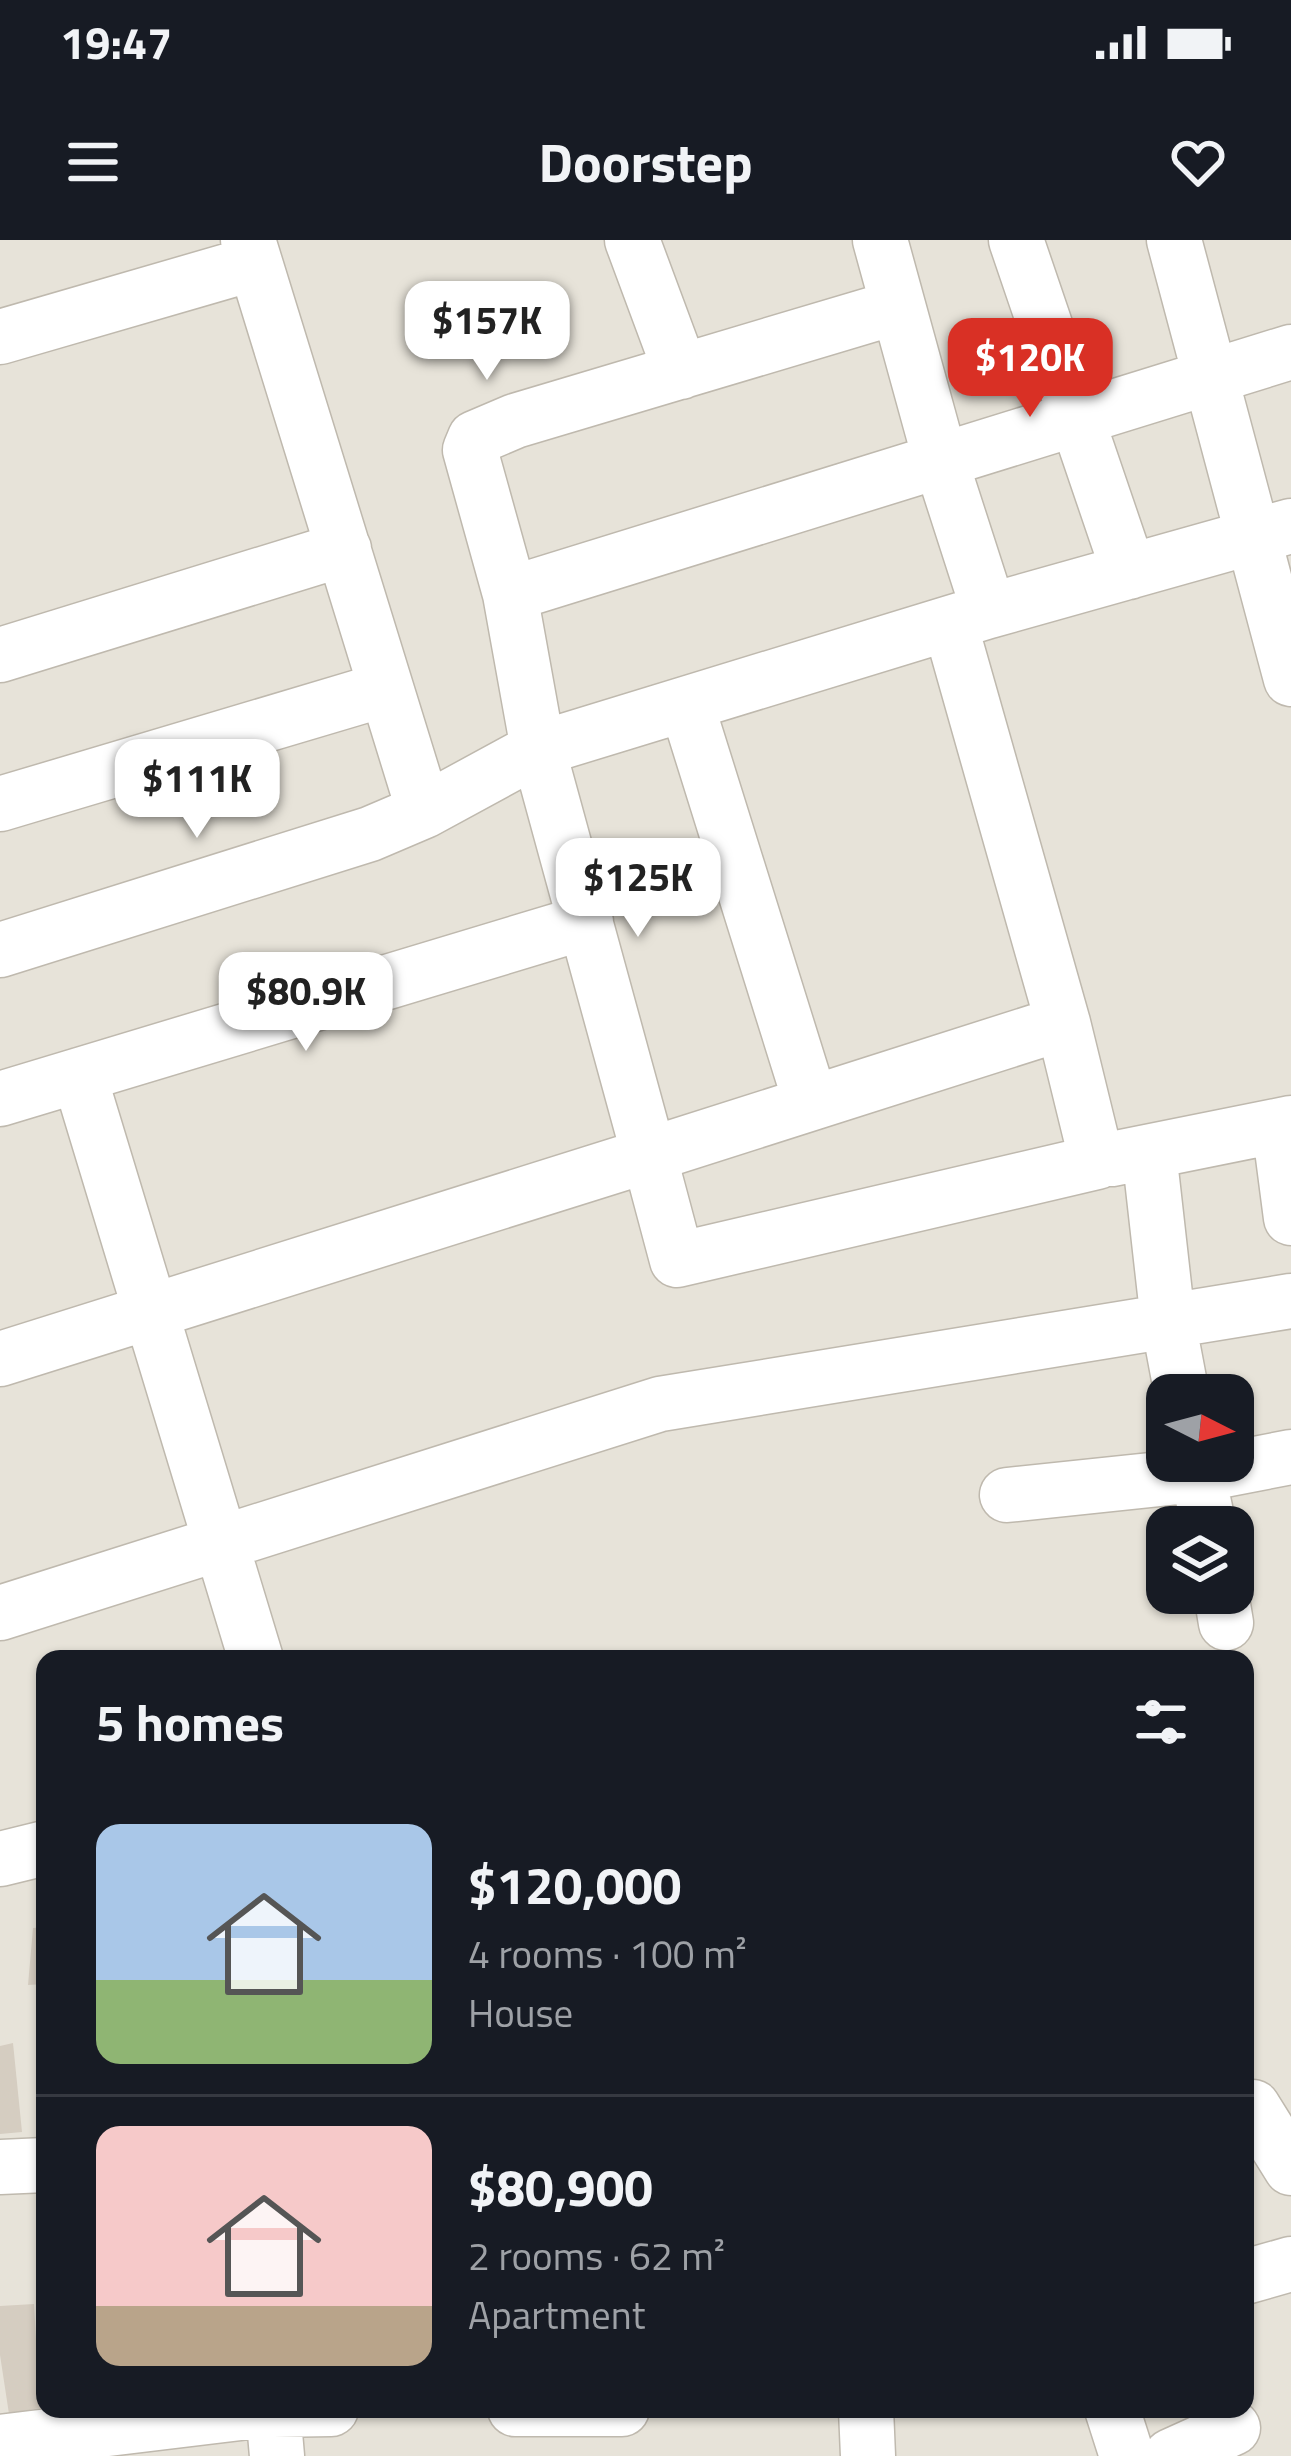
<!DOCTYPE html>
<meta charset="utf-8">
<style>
:root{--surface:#171b24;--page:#242831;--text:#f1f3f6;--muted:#9ea1a6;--line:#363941;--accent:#d93025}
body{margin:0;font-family:"Titillium Web",sans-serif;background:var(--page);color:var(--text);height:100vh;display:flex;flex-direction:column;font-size:45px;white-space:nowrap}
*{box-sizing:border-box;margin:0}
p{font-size:39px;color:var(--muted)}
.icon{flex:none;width:66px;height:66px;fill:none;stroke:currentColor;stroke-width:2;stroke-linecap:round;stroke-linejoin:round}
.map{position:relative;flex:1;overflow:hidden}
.side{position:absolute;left:36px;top:1410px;width:1218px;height:768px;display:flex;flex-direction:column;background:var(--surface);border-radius:24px;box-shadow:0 3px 9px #0004}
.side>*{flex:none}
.needle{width:78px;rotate:96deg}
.controls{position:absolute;left:1146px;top:1134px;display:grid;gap:24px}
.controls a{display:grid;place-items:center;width:108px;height:108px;border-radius:24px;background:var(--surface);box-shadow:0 3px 9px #0004;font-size:60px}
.price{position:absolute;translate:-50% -102px;padding:0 27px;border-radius:24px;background:#fff;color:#222;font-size:39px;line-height:78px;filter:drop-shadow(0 3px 6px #0008)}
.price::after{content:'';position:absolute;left:50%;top:72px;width:36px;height:27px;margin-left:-18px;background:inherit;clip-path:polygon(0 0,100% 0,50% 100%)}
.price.on{background:var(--accent);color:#fff}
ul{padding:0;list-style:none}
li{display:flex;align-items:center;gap:36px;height:300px;padding:0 60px}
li+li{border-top:3px solid var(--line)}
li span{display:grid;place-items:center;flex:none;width:336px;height:240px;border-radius:24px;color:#555}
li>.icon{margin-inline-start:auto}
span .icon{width:144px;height:144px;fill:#fffc;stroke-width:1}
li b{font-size:51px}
h2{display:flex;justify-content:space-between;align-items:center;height:144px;padding:0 60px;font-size:51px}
.status{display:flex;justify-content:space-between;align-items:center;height:84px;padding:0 60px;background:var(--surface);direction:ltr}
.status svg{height:33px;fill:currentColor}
header{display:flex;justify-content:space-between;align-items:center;height:156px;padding:0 60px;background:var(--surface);font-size:54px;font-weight:700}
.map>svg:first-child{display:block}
</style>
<div class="status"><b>19:47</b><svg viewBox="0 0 49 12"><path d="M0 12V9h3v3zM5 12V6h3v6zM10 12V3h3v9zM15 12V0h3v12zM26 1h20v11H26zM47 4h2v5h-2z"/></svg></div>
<header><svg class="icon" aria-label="menu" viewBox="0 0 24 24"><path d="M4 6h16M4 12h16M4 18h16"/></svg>Doorstep<svg class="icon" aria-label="heart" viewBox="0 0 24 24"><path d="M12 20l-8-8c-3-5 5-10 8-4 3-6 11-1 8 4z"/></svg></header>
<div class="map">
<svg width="1291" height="2216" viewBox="0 0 1291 2216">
<rect width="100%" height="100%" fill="#f4f1eb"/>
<!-- residential -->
<path fill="#e7e3d9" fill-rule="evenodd" d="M0 0H1291V2216H0ZM1167 1155H1233V1221H1167ZM1167 1287H1233V1353H1167ZM45 1419H1245V2169H45Z"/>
<!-- building -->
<path fill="#d5cdc1" d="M45 1687V1744L28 1745 33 1688Z
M13 1803 22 1892 0 1894V1806Z
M34 2064 40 2168 9 2174 0 2115V2066Z"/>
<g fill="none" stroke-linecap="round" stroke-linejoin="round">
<defs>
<path id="minor" d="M248 0 424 571
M632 0 681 132
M880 0 941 222 989 371
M1016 0 1129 332
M1174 0 1291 439
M897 67 515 181 475 198 470 210 510 354 538 509 649 915 1063 783
M0 97 255 23
M510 354 1291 112
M0 415 344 309
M687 466 811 863
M0 564 386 449
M0 710 370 594 424 571 538 509 989 371 1291 286
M79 835 256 1419
M0 859 586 682
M1279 886 1291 978
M1149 912 1168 1081 1182 1155
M1112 919 1291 883
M0 1119 649 915 677 1020 1097 922 1063 783 950 384
M1195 1221 1209 1287
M1007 1255 1198 1235 1291 1217
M1221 1353 1226 1383
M0 1373 660 1164 1291 1061
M0 1619 45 1608
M1253 1867 1291 1928
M0 1927 45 1925
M1245 2037 1291 2024
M515 2169H622
M866 2169 868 2216
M1112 2169 1127 2216
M0 2202 273 2169
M277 2216 273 2170 331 2169
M1171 2216 1233 2188"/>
</defs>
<!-- minor casing -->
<use href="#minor" stroke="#bfb9ae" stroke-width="57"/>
<!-- minor -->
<use href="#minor" stroke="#fff" stroke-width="54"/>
</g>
</svg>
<div class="controls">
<a><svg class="needle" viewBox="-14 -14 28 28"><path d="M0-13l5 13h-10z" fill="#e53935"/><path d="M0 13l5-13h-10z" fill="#9ea1a6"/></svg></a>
<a><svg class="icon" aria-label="layers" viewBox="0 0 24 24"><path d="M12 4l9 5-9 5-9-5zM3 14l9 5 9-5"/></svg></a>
</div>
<b class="price" style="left:487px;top:143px">$157K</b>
<b class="price on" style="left:1030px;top:180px">$120K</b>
<b class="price" style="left:197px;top:601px">$111K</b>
<b class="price" style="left:638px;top:700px">$125K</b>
<b class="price" style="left:306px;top:814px">$80.9K</b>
<section class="side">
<h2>5 homes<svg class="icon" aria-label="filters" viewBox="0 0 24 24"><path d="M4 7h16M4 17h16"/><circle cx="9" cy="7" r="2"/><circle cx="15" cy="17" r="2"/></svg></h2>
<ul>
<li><span style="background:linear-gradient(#a9c7e8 65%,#8fb573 0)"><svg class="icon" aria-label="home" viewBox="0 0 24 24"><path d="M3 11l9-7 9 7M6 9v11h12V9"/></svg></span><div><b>$120,000</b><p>4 rooms · 100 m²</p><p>House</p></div></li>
<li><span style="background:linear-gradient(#f6c9c9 75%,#b9a48a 0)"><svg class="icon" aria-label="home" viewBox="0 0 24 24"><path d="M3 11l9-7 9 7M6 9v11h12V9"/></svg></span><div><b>$80,900</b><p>2 rooms · 62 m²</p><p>Apartment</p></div></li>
</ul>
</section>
</div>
